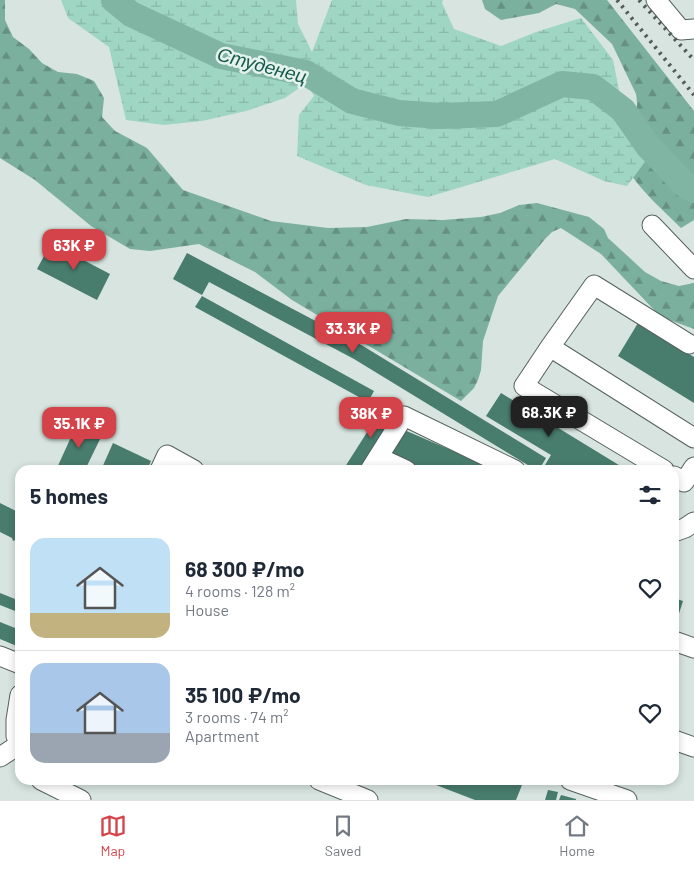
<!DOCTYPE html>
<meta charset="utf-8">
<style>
:root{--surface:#fff;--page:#f6f6f7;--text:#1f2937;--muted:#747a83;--line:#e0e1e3;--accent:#d34349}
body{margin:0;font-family:Barlow,sans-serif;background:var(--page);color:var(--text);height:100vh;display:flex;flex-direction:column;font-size:19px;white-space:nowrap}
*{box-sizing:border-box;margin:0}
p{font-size:16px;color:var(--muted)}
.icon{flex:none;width:28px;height:28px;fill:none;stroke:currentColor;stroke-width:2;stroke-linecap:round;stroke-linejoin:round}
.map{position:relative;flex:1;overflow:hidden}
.panel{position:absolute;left:15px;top:465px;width:664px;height:320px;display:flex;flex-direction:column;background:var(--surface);border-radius:15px;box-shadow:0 2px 8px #0003}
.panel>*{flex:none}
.price{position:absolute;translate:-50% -42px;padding:0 11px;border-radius:10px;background:var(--accent);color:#fff;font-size:16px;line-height:32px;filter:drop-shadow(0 1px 2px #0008)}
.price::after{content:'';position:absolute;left:50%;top:30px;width:15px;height:11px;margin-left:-8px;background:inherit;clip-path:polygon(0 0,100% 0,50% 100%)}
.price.active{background:#222;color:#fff}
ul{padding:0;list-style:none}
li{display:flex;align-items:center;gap:15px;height:125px;padding:0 15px}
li+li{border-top:1px solid var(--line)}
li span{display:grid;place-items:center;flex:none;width:140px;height:100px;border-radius:15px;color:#555}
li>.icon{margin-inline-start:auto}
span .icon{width:60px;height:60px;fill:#fffc;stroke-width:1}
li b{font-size:21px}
h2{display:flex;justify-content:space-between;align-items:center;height:60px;padding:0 15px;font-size:21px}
.dock{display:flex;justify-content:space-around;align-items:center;height:70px;border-top:1px solid var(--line);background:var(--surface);font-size:14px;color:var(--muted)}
.dock a{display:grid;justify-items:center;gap:2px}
.dock .active{color:var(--accent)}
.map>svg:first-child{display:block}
</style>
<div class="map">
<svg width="694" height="800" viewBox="0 0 694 800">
<defs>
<pattern id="forest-firs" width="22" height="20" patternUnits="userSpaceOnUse" patternTransform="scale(1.25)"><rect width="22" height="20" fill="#7bb09f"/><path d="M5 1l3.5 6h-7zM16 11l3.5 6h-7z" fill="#659082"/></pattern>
<pattern id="wetland-marsh" width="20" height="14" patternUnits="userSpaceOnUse" patternTransform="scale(1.25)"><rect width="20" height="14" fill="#9fd5c3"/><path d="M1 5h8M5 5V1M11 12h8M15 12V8" fill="none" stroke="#89b7a8"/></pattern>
</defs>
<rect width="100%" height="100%" fill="#d7e4df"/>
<!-- forest -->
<path fill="url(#forest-firs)" d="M0 0H5V20L13 37 29 49 42 63 58 72 77 74 94 81 104 98 102 117 115 131 147 148 183 190 271 221 328 228 367 227 406 219 443 220 481 217 500 213 519 205 537 203 589 217 604 229 608 238 645 272 661 281 679 286 694 283V329L664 318 656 312 601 254 561 228 552 232 545 239 498 296 483 341 481 370 478 380 474 388 461 401 292 300 255 272 199 244 150 251 130 249 91 226 35 180 0 158Z
M482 0H607L694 111V220L681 228C669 216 630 181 627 166 626 159 626 146 627 139 631 120 640 116 636 94L612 44 575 9 556 4 539 13 501 20 485 9Z"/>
<!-- wetland -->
<path fill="url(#wetland-marsh)" d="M61 0H296L298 24 312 52 332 0H443L442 3 454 29 501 46 536 32 581 18 613 60 623 110 653 151 627 186 604 181 555 159 428 197 366 185 297 156 299 115 314 96 306 83 285 98 246 111 202 121 164 125 126 120 109 47 68 18Z"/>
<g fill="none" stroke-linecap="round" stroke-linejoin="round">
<!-- river -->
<path stroke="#80b5a4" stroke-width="26" d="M114 0 131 14 221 56 306 73 352 101 399 113 440 116 497 114 562 84 593 87 623 110 648 146 684 184 694 190"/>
</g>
<!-- building -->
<path fill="#487c6d" d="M51 243 110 274 97 300 37 269Z
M187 253 363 346 546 458 539 470H536L354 359 209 282 202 295 173 279Z
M202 296 374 391 368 402 195 307Z
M638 323 694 357V403L618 356Z
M501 393 627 470H553L545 465 551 455 486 416Z
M385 404 398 411 361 470H343Z
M77 424 102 435 85 470H56Z
M402 429 497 470H422L390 456Z
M113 443 151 461 147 470H101Z
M0 503 20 513V538L13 541 12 538 0 532Z
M0 593 20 601V613L0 605Z
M674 598 683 601 674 629Z
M0 622 20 630 19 647 0 639Z
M423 780H524L516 800H475Z
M548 790 558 792 556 800H545Z
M561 795 576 799V800H559Z"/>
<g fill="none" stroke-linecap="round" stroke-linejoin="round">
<defs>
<path id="minor" d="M656 0 681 30 694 29
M652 225 694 269
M550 347 594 285 689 344
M378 457 406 470
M160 470 167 455 194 470
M370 470 404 416 515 470
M664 470 524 386 550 347 694 438
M674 476 684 482 694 467
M674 532 685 528 694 522
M674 641 694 648
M0 656 20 664
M20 695 16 720V736L20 739
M674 740 694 747
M0 757 20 744
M41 780 81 800
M319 780 368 800
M570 780 627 800"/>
</defs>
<!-- minor casing -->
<use href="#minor" stroke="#55605c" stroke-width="21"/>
<!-- minor -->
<use href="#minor" stroke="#fff" stroke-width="19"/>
<!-- rail -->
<path stroke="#545a58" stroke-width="4" stroke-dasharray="2.5 5" stroke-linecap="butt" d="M617 0 694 95
M639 0 694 60"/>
</g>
<g text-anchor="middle" stroke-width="5" stroke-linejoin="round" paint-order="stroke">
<!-- water labels -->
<g font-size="19" font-style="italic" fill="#135a49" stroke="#e4f1ed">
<text transform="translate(262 65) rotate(15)" y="7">Студенец</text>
</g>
</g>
</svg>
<b class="price" style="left:74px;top:271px">63K ₽</b>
<b class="price" style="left:353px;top:354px">33.3K ₽</b>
<b class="price active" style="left:549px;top:438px">68.3K ₽</b>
<b class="price" style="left:371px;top:439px">38K ₽</b>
<b class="price" style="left:79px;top:449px">35.1K ₽</b>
<section class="panel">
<h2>5 homes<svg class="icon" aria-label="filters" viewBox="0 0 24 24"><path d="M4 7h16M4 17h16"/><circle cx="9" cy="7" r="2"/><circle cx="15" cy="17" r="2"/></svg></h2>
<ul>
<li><span style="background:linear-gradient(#bfe0f5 75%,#c2b280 0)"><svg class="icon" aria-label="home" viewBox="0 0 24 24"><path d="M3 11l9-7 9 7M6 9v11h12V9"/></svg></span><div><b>68 300 ₽/mo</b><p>4 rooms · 128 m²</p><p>House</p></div><svg class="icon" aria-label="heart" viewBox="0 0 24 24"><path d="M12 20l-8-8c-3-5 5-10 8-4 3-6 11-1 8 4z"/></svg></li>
<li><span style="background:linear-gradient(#a9c7e8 70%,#9aa5b1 0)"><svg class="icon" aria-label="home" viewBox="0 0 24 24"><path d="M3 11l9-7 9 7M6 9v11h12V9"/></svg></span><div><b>35 100 ₽/mo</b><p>3 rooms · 74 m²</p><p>Apartment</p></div><svg class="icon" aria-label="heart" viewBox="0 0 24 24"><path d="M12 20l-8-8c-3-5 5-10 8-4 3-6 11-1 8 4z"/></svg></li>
</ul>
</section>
</div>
<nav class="dock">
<a class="active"><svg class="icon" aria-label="map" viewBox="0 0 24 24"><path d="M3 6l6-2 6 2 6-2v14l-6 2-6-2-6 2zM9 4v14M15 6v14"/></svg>Map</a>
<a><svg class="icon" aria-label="saved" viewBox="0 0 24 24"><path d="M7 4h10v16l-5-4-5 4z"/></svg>Saved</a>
<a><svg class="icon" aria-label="home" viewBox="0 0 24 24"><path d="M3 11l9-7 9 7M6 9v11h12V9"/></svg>Home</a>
</nav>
